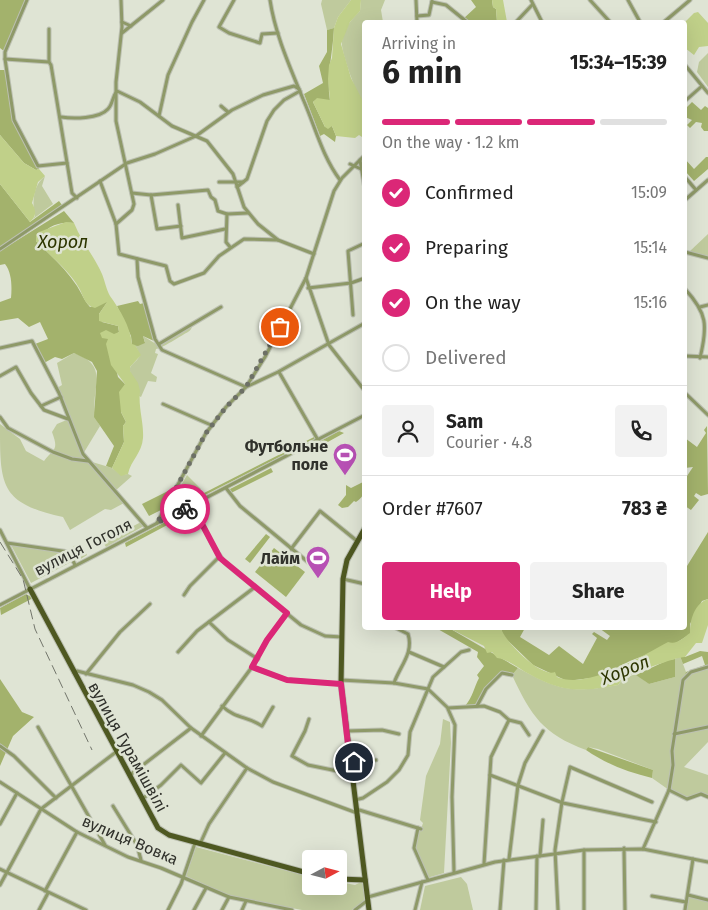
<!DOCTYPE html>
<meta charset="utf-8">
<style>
:root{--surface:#fff;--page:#f2f2f2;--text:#222;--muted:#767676;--line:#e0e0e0;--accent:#db2777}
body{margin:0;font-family:"Fira Sans",sans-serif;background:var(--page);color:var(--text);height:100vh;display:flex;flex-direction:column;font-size:19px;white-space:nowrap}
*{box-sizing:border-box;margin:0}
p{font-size:16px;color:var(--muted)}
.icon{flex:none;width:28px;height:28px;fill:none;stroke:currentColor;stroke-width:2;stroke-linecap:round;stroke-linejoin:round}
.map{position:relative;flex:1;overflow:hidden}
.panel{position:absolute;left:362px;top:20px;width:325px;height:610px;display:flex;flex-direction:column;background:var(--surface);border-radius:5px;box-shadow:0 5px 20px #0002}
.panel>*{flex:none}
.needle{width:32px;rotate:83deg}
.buttons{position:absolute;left:302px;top:850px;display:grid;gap:10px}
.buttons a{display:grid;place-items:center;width:45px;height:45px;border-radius:5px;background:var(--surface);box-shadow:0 5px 20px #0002;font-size:25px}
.pin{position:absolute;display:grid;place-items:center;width:42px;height:42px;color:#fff;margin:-21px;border:2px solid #fff;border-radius:50%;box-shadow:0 1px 5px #0007}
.courier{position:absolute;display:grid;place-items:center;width:50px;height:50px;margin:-25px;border:4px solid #db2777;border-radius:50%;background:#fff;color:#222;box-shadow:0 1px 6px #0007}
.summary em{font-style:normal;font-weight:700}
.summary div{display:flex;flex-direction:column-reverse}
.summary{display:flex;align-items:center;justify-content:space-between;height:85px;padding:0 20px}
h1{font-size:32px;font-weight:700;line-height:38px}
.bar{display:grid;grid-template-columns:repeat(4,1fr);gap:8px 5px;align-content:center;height:60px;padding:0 20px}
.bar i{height:6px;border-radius:4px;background:var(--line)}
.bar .current{background:var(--accent)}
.bar p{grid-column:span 4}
.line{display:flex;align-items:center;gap:12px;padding:0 20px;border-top:1px solid var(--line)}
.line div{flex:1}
.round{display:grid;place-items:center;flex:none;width:52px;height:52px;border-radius:5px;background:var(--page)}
ol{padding:0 20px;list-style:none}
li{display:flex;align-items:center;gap:15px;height:55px}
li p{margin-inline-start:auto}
li .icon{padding:5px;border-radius:50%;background:var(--accent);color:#fff;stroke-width:4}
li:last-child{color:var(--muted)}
li i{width:28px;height:28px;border:2px solid var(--line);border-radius:50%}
.button{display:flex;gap:10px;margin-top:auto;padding:10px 20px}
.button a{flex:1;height:58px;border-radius:5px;background:var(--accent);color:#fff;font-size:20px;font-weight:700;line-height:58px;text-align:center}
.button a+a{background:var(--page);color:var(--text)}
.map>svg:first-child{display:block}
</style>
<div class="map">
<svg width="708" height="910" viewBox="0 0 708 910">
<rect width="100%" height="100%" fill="#dfe4d4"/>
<!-- green -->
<g fill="#bfca9d">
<path d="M322 0H351L338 17 334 28 327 30 321 4Z"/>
<path d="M361 0H385L381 10 383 22H365L363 104C357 95 340 50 342 41 344 28 351 20 360 11Z"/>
<path d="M708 53V87L697 72 699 62Z"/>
<path d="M45 176 42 186 53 204 33 219 35 216C32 201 33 186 45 176Z"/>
<path d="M708 234V256L689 252Z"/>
<path d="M192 325C192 328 191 330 188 332 182 335 161 349 156 349L155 353 158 354 151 373 157 377 156 382 148 381 141 397 139 396C141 387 128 374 130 368 131 364 138 361 140 355L135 345 145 342 143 336 161 347 162 344Z"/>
<path d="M74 353C117 368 82 396 100 426L83 454 89 461 112 468 121 475 128 474 132 476 115 491 124 503 111 510 105 509 70 530 63 517C0 503 0 486 0 424L20 439 26 451 44 461C54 448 59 451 52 432L57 424 69 419 57 388 62 385 57 363Z"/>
<path d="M187 475 201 489 198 491 199 494 178 503 173 499Z"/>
<path d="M141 522 144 526 106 547 103 542Z"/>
<path d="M11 545 68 554 73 561 31 583Z"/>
<path d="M76 545 77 547 82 545 87 555 76 562 69 549Z"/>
<path d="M680 656 686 672 685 676 708 667V742L684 767 708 775V797L698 795 691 799 669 790 652 778 653 770 598 749 588 747 586 750C543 734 531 716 512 675L518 668C560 691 571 693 618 685L624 678 636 674 649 684 675 677V659Z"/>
<path d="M443 719 450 722 451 743 444 873 427 878 414 848 418 828 421 829 423 823 420 820 426 776 440 744Z"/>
<path d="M196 847 311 877V886H339V882L355 885 361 882 364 885 366 900 352 910H302L230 896 186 876Z"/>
<path d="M461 877 467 884 473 910H420L425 886Z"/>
<path d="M688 895 708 900V910H685Z"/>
</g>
<!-- forest -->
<g fill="#a3b26c">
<path d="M0 0H27L5 52 0 48Z"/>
<path d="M471 0H492L493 7 496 9 497 22H467L463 19 476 7Z"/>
<path d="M334 28C333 53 326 76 330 101L317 99 313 102 325 127 332 126 336 136 335 142 324 134 320 136 304 94 323 83 319 66 327 52V30Z"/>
<path d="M0 70H8L14 120 39 169 36 170 24 163 0 135Z"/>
<path d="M692 102 701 110 705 106 708 108V131H704L701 127 702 123 696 122 690 128 687 125 692 120 685 117V109Z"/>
<path d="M706 157H708V169L694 181 685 171V159L694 169Z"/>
<path d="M0 184 30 222 59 201 62 205 0 247Z"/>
<path d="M64 211 74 223C57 221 46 227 36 241 51 256 66 269 77 286 82 294 84 300 90 307L108 301 99 314 102 322 118 326 119 332 109 339 118 377 125 384 121 412 126 422 123 426 124 442 112 468 106 466 114 446 94 417 97 371 92 362 74 353 62 359 55 357 44 363 35 344 48 339 40 322 29 327 18 318 0 321V302L11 298C12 287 12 273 5 264L0 265V251Z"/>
<path d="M138 301 140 304 144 303 154 341 143 336 145 343 138 346 132 345 131 336 117 306Z"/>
<path d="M707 426 708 494 701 496 696 493 694 496 699 500 691 510 685 506V479L693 467 685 468V438L697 447 706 433 704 430Z"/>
<path d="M339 431 344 433 308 453 306 449Z"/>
<path d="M314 437 315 439 205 495 204 493Z"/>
<path d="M271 468 273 472 231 493 230 489Z"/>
<path d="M365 481C365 491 365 496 356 502L354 501 348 507 342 508 338 505 346 495V485L351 488Z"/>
<path d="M172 489 161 510 149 516 142 504Z"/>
<path d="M169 520 171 523 126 547 125 543Z"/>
<path d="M708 532V599L702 601 690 624V634L676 643 630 661 599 677 567 681 533 665 503 636 501 628H525L520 637 549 655 559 646 583 664 597 638 592 634 594 632 607 640 610 636 599 628H685V565L687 566Z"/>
<path d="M266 534 270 537 250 563 245 559Z"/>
<path d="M274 548 305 572 286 597 255 572Z"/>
<path d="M26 594 33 598 1 615 0 608Z"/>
<path d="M436 628H449L518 668 512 675 502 673 486 689 477 707 465 706C473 697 474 687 479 678L477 675 484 666 477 657 478 652Z"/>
<path d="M700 651 708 652V667L684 677 686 672 705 665 702 656 683 664 680 656 685 657Z"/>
<path d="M675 659V677L649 684 636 675 668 660Z"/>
<path d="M0 679 22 712 34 717 13 736 0 766Z"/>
<path d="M588 747 653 770 652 778C628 772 606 764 586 750Z"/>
</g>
<!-- water -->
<g fill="#c0d089">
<path d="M351 0H361L360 11 350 22 341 44 351 78 365 105V139L359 135 355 138 336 136 332 126 328 129 325 127 313 102 317 98 330 100 328 79 329 65 332 58 334 28 338 17Z"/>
<path d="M492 0H503L507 22H497L496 9 493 7Z"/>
<path d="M698 12 708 23V46L699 47 694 55 685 48V22L694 13Z"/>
<path d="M0 135 24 163 36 170 39 169 45 176 38 182 32 203C36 210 37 216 30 222L0 184Z"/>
<path d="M66 222 74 223C81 241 94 256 102 274 105 281 106 289 110 296 120 310 130 326 132 344L135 345 141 355 130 367V371L138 383 140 391C138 407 144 423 143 438 142 453 131 460 128 474L121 476 112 468 124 442 123 426 126 422 121 412 119 392 125 384 111 365 106 344 108 339 102 338 100 333 106 330 114 334 119 332 118 326 99 321V314L107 302 95 308C84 305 84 297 79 288 69 270 50 256 36 241V235L39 232Z"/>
<path d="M708 599V625L702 643H696L685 657C679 656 630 674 624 678 621 680 620 683 618 685 581 692 563 693 529 674 519 669 508 659 497 658L492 652 487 653 484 646 449 628H501C504 641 541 678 555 672L557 677C587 690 640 657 668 642 677 645 683 638 690 633 690 620 694 604 708 599Z"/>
</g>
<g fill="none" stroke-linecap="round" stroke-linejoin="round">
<defs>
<g id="minor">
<path d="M27 0 5 52V59L14 120 38 166 67 163"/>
<path d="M234 0 219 27 229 33 260 43 262 34 278 33"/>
<path d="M270 0C275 34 290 67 303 99 315 126 322 156 340 180"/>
<path d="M416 0 417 22"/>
<path d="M531 0 542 22"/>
<path d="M590 0 610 22"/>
<path d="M628 0 640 22"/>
<path d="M432 2 446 5 467 22"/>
<path d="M417 16 429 15 432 1"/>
<path d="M122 22 131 26"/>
<path d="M516 22 532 5"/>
<path d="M664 22 690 0"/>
<path d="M122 33 163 0"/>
<path d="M5 59 49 62 51 65 72 193 77 198"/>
<path d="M49 61V29"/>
<path d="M685 65 708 93"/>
<path d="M685 101 702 86"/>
<path d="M221 106 228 112"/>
<path d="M159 116 168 75 192 22 204 0"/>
<path d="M61 117C73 119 99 119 108 109 113 104 112 97 117 91L140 102 172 126 207 141 233 174 244 207 258 224 278 240 314 254"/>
<path d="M360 160 365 189"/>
<path d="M350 164 361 169"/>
<path d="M685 177 696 190"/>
<path d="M100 181 116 224 119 254 166 266 170 281 174 284 204 273 219 256 244 239 278 240"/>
<path d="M219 182H243"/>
<path d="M237 187 247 179 267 121 274 110 284 100 300 91"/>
<path d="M132 193 151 195 208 190 211 197 215 200 218 211 227 214 248 213"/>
<path d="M151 195 157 229 181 226"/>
<path d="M685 200 708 180"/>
<path d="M178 205 182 238 225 229"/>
<path d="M227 214 226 242 230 247"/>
<path d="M116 224 132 210 134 204 116 121V82L122 27 121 0"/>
<path d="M0 249 127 163 155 154 196 136 232 110 263 95 294 86 299 89"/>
<path d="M685 252 708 258"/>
<path d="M137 259 138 277 155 339 162 350 246 387 278 372 365 323"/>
<path d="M306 278 329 345 365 391"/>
<path d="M308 288 351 283 365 278"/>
<path d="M685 289C707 313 708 325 700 358"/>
<path d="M700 307 708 305"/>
<path d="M353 315 348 251 365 243"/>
<path d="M159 344 221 307"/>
<path d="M0 348 32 341 59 393 83 454 147 528"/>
<path d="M685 356 708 357"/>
<path d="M279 372 318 440"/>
<path d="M0 376 16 367 31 393 44 410 68 419"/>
<path d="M685 393 708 415"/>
<path d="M163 404 211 425"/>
<path d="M41 406 61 397"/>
<path d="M0 417 8 428 53 452 72 459 88 461"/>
<path d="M226 488 240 506 320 572"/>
<path d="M192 505 212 544 225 563 301 625 325 636 342 637"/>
<path d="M157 523 206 433 226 407 246 387 265 357 306 278 334 191 342 178 365 155"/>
<path d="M0 530 30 589"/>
<path d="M7 543 69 552 75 565"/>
<path d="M291 549 320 511 357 541"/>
<path d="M343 579 365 584"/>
<path d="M184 595 190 586 220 556"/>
<path d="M0 605 365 415"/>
<path d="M209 622 228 640 258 659"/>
<path d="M178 652 197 631 255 587"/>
<path d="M409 652 444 667"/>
<path d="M252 667 287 680 340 684"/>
<path d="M74 673 77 671 133 685 149 692 162 700 191 728 247 768 273 782 357 813"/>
<path d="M86 674 120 632 150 604"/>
<path d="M341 680 394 683 428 689 448 708 484 706 500 712 509 720 521 723 529 735"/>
<path d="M394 683C400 666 414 653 408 634L396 628"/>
<path d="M222 706C236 719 247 716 262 726L273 707"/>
<path d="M477 706 486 689 502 673 512 675"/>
<path d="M448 709 455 725 452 797 454 872"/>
<path d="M309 719 305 731 292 756 308 765 352 774"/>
<path d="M38 727 105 845"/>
<path d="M347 731 382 730 399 734"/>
<path d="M674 734 708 727"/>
<path d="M201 736 252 667 267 640 287 613"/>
<path d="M0 746 14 756 56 798"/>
<path d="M350 762 376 760"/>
<path d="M130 775 191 728"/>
<path d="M490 775 563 803 656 822"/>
<path d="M0 782 77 832 128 857 161 868 229 897 292 910"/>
<path d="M669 790 687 799 701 794 708 797"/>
<path d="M142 799 161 785 181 765 201 783 225 753"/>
<path d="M355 800 363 798 387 782 399 770 408 755 410 732 433 677 461 652 469 650"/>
<path d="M113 806 137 845 141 860"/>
<path d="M356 809 421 829"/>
<path d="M0 824 17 793"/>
<path d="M418 828 414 848 428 880"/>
<path d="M200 844 209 824 247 768"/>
<path d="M624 848 625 910"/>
<path d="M643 849 669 790 673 765 672 751 683 680 691 672 708 667"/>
<path d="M540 856 543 820"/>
<path d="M509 859 518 785 525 763 543 731"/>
<path d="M484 864 491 757 509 720"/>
<path d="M0 869 86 910"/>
<path d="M0 885 41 809 116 752"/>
<path d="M45 891 77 832"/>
<path d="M688 895 708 900"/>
<path d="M652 896 686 902"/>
<path d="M368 897 495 862 584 850 643 849 708 862"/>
<path d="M39 910 48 893"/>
<path d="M168 910 181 884 195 843"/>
<path d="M194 910 206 888"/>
<path d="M222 910 229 897"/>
<path d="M242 910 246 901"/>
<path d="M355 910 368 900"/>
<path d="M415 910 422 882"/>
<path d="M500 910 504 860"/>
<path d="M536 910 537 856"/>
<path d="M558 910 555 850 562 802 570 767 652 802"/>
<path d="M584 910V850"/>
<path d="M685 910 693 859"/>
</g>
<g id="major">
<path d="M365 528 347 560 343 579 341 684 369 910"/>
<path d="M30 589 158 828 169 835 311 874"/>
<path d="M339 879 365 880"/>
</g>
</defs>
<!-- minor casing -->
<use href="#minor" stroke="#bcc0b2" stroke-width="5"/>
<!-- major casing -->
<use href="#major" stroke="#bcc0b2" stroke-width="7"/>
<!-- minor -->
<use href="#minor" stroke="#8e9968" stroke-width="3"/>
<!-- major -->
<use href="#major" stroke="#4e5821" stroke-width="5"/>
<!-- rail -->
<path stroke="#72756b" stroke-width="1" stroke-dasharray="10 5" stroke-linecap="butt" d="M0 542 23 579 35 629 92 750"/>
</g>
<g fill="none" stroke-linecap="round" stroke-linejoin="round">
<!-- done -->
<path stroke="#6d7066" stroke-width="5" stroke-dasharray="0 9" d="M185 509 157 523 206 433 226 407 246 387 280 327"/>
<!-- route -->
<path stroke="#db2777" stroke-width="6" d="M185 509 192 505 220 558 287 613 267 640 252 667 287 680 341 684 350 762H354"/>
</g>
<!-- icons -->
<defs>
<symbol id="stadium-pin" viewBox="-11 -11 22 30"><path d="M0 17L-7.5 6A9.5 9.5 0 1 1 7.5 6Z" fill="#b750b4" stroke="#dfe4d4"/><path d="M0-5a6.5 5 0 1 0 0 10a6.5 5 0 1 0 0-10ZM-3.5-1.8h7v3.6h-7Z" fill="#fff"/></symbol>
</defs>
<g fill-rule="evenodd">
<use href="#stadium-pin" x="331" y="441" width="28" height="38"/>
<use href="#stadium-pin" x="304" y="544" width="28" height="38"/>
</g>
<g text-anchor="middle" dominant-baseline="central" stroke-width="5" stroke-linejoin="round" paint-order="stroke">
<!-- poi labels -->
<g font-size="16" font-weight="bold" fill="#30312b" stroke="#dfe4d4" text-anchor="end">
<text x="328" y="446">Футбольне<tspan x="328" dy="18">поле</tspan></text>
<text x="300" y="558">Лайм</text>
</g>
<!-- street labels -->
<g font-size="16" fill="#30312b" stroke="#dfe4d4">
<text transform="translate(83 547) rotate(-27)">вулиця Гоголя</text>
<text transform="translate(128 747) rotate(61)">вулиця Гурамішвілі</text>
<text transform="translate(130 840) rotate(23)">вулиця Вовка</text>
</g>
<!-- water labels -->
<g font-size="18" font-style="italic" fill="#2d3600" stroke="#dfe4d4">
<text x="63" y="242">Хорол</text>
<text transform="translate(625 670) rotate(-22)">Хорол</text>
</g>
</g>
</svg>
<div class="buttons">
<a><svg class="needle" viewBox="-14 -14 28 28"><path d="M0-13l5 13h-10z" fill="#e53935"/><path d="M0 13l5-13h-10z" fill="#767676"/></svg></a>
</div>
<div class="pin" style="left:280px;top:327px;background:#ea580c"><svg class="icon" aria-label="bag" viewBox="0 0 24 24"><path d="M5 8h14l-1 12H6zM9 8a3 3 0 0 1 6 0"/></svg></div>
<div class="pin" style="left:354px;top:762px;background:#1f2937"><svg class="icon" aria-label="home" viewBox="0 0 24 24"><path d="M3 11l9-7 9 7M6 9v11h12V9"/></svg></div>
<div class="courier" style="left:185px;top:509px"><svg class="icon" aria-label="bike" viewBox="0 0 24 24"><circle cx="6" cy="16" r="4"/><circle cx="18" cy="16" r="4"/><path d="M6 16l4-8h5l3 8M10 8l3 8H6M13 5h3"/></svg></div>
<section class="panel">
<div class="summary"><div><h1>6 min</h1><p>Arriving in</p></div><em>15:34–15:39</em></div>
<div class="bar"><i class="current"></i><i class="current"></i><i class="current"></i><i></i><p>On the way · 1.2 km</p></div>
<ol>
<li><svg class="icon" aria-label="check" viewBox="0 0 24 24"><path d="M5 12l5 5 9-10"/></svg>Confirmed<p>15:09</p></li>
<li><svg class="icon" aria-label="check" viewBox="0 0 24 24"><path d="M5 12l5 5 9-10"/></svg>Preparing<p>15:14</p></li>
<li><svg class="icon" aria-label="check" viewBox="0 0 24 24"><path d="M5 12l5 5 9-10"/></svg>On the way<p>15:16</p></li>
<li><i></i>Delivered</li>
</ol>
<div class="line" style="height:90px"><a class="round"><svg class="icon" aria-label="person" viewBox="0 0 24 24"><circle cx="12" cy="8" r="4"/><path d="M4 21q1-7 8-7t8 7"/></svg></a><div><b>Sam</b><p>Courier · 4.8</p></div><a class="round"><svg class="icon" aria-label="phone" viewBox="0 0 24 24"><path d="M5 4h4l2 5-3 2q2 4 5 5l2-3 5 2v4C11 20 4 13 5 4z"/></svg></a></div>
<div class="line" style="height:65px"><div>Order #7607</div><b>783 ₴</b></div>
<div class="button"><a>Help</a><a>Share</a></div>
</section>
</div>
